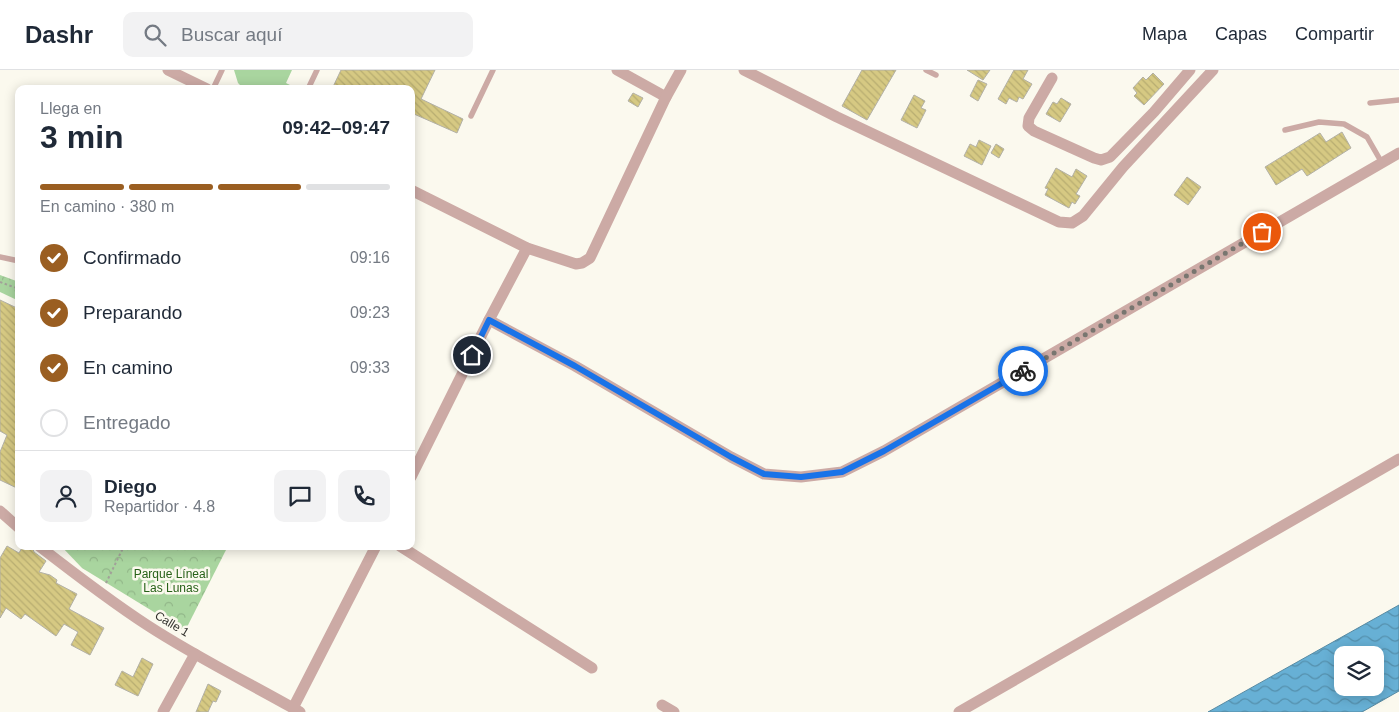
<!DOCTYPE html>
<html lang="es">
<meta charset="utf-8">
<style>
:root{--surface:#fff;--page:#f2f2f3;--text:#1f2937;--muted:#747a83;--line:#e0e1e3;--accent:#9a5e21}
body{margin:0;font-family:Helvetica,sans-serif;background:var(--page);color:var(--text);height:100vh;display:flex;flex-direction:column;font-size:19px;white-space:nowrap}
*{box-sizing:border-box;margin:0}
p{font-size:16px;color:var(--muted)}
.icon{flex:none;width:28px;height:28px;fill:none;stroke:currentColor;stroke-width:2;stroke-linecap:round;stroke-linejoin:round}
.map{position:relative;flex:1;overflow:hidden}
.details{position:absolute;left:15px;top:15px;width:400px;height:465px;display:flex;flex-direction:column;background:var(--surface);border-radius:10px;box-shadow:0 2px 12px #0003}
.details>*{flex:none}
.fabs{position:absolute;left:1334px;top:576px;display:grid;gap:10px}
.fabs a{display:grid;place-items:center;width:50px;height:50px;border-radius:10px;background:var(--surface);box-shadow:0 2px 12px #0003;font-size:25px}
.pin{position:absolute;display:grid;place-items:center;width:42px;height:42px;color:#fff;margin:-21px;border:2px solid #fff;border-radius:50%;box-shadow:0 1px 5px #0007}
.courier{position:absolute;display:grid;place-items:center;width:50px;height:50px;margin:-25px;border:4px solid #1a73e8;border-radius:50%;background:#fff;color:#222;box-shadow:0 1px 6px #0007}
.headline em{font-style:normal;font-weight:600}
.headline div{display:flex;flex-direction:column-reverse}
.headline{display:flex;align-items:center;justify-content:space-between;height:85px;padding:0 25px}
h1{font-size:32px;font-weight:600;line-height:38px}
.bar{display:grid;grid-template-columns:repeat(4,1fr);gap:8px 5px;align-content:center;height:60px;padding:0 25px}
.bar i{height:6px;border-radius:4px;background:var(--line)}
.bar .active{background:var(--accent)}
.bar p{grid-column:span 4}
.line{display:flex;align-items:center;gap:12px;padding:0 25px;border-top:1px solid var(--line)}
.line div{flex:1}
.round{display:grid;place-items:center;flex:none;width:52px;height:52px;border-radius:10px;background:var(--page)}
ol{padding:0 25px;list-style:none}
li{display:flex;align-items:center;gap:15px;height:55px}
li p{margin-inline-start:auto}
li .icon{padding:5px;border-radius:50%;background:var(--accent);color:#fff;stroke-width:4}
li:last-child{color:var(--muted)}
li i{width:28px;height:28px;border:2px solid var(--line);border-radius:50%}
header{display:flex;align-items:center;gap:30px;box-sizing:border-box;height:70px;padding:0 25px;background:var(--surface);border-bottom:1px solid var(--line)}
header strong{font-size:24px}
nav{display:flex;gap:28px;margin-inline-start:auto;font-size:18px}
.search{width:350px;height:45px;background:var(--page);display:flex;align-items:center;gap:12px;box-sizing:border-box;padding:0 18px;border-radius:10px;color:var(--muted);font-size:19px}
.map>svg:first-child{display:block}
</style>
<header>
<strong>Dashr</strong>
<div class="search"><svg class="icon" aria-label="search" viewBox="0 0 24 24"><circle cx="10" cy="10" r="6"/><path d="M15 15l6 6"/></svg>Buscar aquí</div>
<nav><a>Mapa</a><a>Capas</a><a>Compartir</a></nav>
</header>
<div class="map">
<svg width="1399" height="642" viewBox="0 0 1399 642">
<defs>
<pattern id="forest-crowns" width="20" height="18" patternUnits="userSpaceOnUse" patternTransform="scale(1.25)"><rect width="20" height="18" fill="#a9d59f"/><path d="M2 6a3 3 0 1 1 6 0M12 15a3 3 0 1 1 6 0" fill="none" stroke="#92b789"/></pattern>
<pattern id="water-waves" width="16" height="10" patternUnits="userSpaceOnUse" patternTransform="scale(1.25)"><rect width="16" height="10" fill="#67b0d5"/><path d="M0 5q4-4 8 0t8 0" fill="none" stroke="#5590ad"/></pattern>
<pattern id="building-back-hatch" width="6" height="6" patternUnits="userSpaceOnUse" patternTransform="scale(1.25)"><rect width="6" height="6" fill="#d6c983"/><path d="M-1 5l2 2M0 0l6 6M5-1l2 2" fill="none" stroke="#b8ad71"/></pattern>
</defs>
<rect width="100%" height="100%" fill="#fbf9ee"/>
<!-- grass -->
<path fill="#a9d59f" d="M234 0H292L286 13 296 18 244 19 238 13Z"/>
<!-- forest -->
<g fill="url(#forest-crowns)">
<path d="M0 205 19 212V231L0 222Z"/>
<path d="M61 476H228L185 561 82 498Z"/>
</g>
<!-- water -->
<path fill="url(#water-waves)" stroke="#578aa2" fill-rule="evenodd" d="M1399 535V621L1362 642H1208ZM1342 585H1375V618H1342Z"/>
<!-- building -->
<g fill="url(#building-back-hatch)" stroke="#b2b0a6">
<path d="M341 0H435L421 29 463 49 457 63 414 44 411 50V19H332Z"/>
<path d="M862 0H896L867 50 842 36Z"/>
<path d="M967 0H990L983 10Z"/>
<path d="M1014 0H1028L1023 9 1032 14 1023 29 1019 27 1017 32 1009 28 1006 34 998 29Z"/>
<path d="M1153 3 1164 14 1144 35 1134 26 1137 23 1133 18 1143 7 1146 10Z"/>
<path d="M978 10 987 14 978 31 970 26Z"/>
<path d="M633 23 643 28 638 37 628 31Z"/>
<path d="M914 25 925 31 921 38 926 40 917 58 901 50Z"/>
<path d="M1061 28 1071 34 1060 52 1046 44 1053 32 1057 34Z"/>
<path d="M1342 62 1351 78 1307 106 1302 99 1276 115 1265 97 1320 63 1326 72Z"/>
<path d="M979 70 991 76 982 95 964 86 970 74 976 77Z"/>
<path d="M996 74 1004 79 999 88 991 83Z"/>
<path d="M1056 98 1072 107 1076 99 1087 106 1076 124 1080 126 1075 134 1072 132 1069 138 1045 125 1048 119 1045 118Z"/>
<path d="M1187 107 1201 117 1188 135 1174 125Z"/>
<path d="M0 230 19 239V419L0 410V382L7 365 0 361Z"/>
<path d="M7 476 19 483 23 476H32L34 482 46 491 39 502 50 505 57 510 56 513 77 524 69 539 104 558 90 585 71 575 78 562 64 554 56 566 25 544 21 549 6 538 0 548V488Z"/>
<path d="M142 588 153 594 138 626 115 615 122 601 133 607Z"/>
<path d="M208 614 221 621 216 632 213 631 208 642H196Z"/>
</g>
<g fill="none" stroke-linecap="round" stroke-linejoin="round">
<!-- path -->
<g stroke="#a2a199" stroke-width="2" stroke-dasharray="2.5 2.5" stroke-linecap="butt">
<path d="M0 212 19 219"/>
<path d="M106 513 124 476"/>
</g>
<!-- lane -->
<g stroke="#ccaaa5" stroke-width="5.5">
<path d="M926 0 936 5"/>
<path d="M213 19 222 0"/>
<path d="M308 19 317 0"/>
<path d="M1370 33 1399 30"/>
<path d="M471 46 493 0"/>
<path d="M1285 60 1319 52 1344 54 1367 67 1382 93"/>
<path d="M0 187 19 191"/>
</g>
<!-- street -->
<g stroke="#ccaaa5" stroke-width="11">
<path d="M168 0 207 19"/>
<path d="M617 0 666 27"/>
<path d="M744 0 837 47 1059 152 1072 153 1083 146 1123 97 1213 0"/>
<path d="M1052 8 1029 48 1028 56 1034 61 1094 88 1101 90 1110 87 1154 42 1190 0"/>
<path d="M411 120 527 178 576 194 582 193 590 188 666 27 681 0"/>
<path d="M489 250 575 296 731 387 764 404 801 407 842 402 884 381 1399 83"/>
<path d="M411 407 489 250 527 178"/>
<path d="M0 441 19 458"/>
<path d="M39 476C75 504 110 531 147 555 196 587 249 613 300 642"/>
<path d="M400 476 592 598"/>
<path d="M662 635 674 642"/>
<path d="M293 638 376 476"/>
<path d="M163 642 195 584"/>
<path d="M959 642 1399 389"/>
</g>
</g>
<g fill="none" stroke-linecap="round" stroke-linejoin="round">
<!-- done -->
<path stroke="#787670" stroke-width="5" stroke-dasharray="0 9" d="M1023 301 1262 162"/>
<!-- route -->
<path stroke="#1a73e8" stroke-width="6" d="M472 285 489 250 575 296 731 387 764 404 801 407 842 402 884 381 1023 301"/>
</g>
<g text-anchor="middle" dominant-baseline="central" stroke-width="5" stroke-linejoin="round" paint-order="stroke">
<!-- park labels -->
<g font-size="12" fill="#276118" stroke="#fbf9ee">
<text x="171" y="504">Parque Líneal<tspan x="171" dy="14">Las Lunas</tspan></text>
</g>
<!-- street labels -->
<g font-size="12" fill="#31302c" stroke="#fbf9ee">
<text transform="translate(172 554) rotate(31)">Calle 1</text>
</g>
</g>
</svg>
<div class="fabs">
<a><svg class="icon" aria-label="layers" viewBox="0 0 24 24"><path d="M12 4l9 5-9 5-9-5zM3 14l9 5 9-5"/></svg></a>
</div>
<div class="pin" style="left:1262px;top:162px;background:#ea580c"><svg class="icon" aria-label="bag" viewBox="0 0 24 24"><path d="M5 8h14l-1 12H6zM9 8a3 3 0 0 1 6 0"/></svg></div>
<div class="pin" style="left:472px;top:285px;background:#1f2937"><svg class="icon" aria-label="home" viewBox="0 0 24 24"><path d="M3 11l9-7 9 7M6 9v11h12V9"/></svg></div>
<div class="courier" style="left:1023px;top:301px"><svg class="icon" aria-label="bike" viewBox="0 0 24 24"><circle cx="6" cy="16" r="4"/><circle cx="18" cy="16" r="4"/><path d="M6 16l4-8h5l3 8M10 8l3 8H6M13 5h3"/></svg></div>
<section class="details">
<div class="headline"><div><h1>3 min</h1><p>Llega en</p></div><em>09:42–09:47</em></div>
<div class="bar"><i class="active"></i><i class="active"></i><i class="active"></i><i></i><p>En camino · 380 m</p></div>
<ol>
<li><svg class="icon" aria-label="check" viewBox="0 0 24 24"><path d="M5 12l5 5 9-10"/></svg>Confirmado<p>09:16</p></li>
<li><svg class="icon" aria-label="check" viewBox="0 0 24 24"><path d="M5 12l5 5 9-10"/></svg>Preparando<p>09:23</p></li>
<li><svg class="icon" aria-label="check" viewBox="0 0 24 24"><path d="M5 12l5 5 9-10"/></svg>En camino<p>09:33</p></li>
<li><i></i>Entregado</li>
</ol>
<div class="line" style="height:90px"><a class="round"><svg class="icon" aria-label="person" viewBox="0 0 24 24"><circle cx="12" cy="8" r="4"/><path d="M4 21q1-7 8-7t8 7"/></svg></a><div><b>Diego</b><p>Repartidor · 4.8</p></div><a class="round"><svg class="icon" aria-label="chat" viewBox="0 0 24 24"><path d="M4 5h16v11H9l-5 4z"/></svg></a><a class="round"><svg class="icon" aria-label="phone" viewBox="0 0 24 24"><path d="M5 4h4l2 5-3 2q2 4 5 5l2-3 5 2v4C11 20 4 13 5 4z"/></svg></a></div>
</section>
</div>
